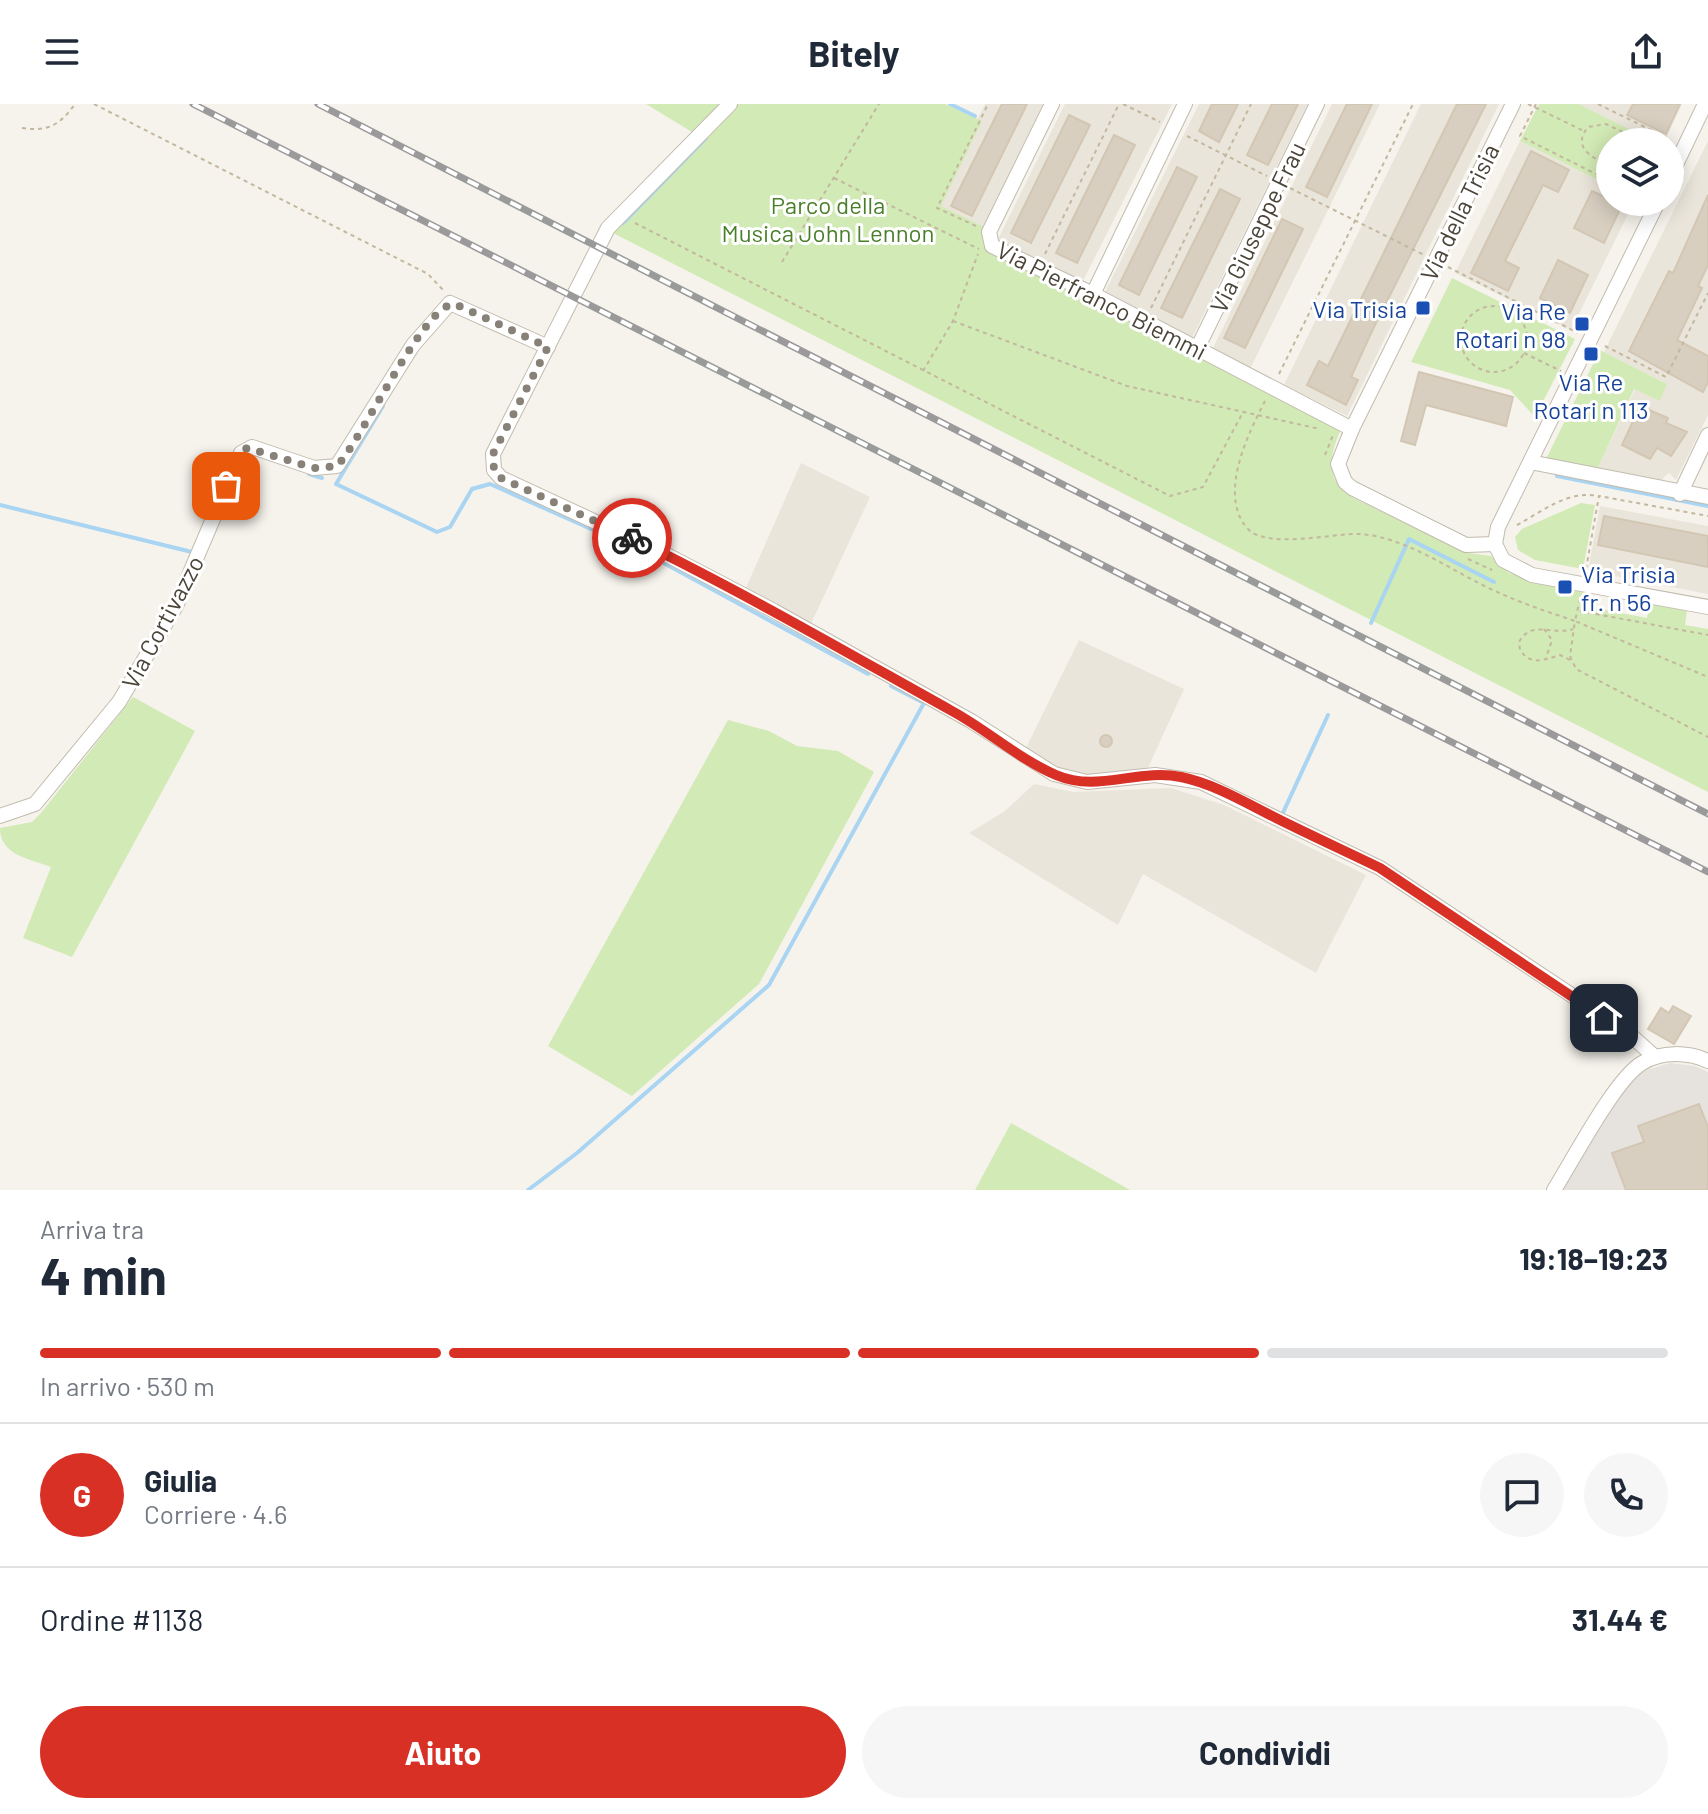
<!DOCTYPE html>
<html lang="it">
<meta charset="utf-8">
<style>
:root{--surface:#fff;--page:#f6f6f7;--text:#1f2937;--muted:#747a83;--line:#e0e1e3;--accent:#d93025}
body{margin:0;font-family:Barlow,sans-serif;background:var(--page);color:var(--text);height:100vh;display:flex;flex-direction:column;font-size:30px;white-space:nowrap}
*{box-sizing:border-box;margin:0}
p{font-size:26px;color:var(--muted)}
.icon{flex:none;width:44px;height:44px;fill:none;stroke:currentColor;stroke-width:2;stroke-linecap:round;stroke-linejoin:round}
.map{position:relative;height:1086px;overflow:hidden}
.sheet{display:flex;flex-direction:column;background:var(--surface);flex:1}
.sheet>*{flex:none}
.buttons{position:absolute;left:1596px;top:24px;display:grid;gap:16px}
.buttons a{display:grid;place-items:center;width:88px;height:88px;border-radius:50%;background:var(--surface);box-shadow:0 4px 20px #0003;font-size:40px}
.pin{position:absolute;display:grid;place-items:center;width:68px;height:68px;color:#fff;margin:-34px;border-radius:16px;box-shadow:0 4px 12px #0006}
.courier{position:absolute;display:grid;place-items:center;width:80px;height:80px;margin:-40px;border:6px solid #d93025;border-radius:50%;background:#fff;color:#222;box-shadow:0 2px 10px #0007}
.headline em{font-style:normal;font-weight:700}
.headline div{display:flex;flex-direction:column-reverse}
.headline{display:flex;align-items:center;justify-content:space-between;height:136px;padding:0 40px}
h1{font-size:52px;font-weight:700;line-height:60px}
.bar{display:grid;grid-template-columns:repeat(4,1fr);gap:12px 8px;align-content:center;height:96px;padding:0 40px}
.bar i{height:10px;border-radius:6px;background:var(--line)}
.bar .current{background:var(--accent)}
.bar p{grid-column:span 4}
.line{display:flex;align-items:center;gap:20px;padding:0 40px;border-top:2px solid var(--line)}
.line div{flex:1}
.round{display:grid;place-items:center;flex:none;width:84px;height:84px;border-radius:42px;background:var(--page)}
.button{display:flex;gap:16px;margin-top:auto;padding:16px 40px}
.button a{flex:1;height:92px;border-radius:48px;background:var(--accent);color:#fff;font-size:32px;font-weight:700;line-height:92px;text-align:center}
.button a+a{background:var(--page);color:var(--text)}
header{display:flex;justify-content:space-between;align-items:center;height:104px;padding:0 40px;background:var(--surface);font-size:36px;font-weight:700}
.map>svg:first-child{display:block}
</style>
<header><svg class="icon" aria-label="menu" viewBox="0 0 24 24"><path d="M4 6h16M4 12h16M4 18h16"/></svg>Bitely<svg class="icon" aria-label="share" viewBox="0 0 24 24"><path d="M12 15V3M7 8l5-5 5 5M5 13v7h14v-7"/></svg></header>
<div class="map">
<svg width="1708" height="1086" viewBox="0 0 1708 1086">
<rect width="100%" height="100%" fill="#f6f3ec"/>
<!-- residential -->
<g fill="#eae5da">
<path d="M985 0H1043L979 131 931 108Z"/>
<path d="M1065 0H1172L1081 181 996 139Z"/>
<path d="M1199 0H1308L1191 236 1103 192Z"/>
<path d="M1332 0H1380L1250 265 1212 246Z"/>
<path d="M1421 0H1499L1347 312 1284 281Z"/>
<path d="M1579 0H1682L1664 38H1655Z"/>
<path d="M1520 37 1610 82V98H1634L1571 226 1455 169Z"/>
<path d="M1708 37V311L1676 376 1669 369 1663 374 1664 382 1596 368 1635 285 1667 280 1604 248Z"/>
<path d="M801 359 870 393 810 522 745 486Z"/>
<path d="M1600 402 1708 422V490L1588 467Z"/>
<path d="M1079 536 1184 585 1147 666 1105 675 1067 671 1025 646Z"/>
<path d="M1034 680 1073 688 1171 684 1224 701 1366 771 1316 869 1143 770 1118 821 969 729 1005 707Z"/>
</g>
<!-- industrial -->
<path fill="#e6e2dd" d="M1670 959 1695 962 1708 968V1086H1561L1627 979 1643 967Z"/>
<!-- green -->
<g fill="#d2eab5">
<path d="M646 0H720L692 28Z"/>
<path d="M735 0H945L982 17 941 102 984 123V138L991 148 1341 325C1329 352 1324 377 1353 394L1469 449 1491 452 1509 469 1586 489 1584 502 1647 514 1650 500 1687 507 1685 521 1708 525V688L611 128Z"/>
<path d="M1539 0H1579L1655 38H1610V82L1520 37Z"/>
<path d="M1452 174 1575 235 1535 313 1510 286 1411 258Z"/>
<path d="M1600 246 1667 280 1660 297 1634 285 1596 368 1546 355Z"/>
<path d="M1581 399 1595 401 1583 465 1535 456 1518 446 1515 433 1522 425Z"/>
<path d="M133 593 195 627 72 853 23 834 51 763C31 755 0 752 0 724L32 718 41 709Z"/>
<path d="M728 616 769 627 797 642 838 647 874 668 759 880 632 992 548 942Z"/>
<path d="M1011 1019 1130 1086H975Z"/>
</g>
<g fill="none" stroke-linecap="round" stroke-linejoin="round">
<!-- stream -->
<g stroke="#a9d4f2" stroke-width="4">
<path d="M950 0 975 12"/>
<path d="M623 119 706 34"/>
<path d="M383 302 336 380 437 428 450 423 472 385 490 380 627 441"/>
<path d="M309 370 322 374"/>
<path d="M1557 372 1708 402"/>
<path d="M0 401 192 448"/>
<path d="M649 451 868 570"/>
<path d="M1371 519 1409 435 1494 478"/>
<path d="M891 582 924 599"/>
<path d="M1281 713 1328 611"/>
<path d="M528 1086 577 1049 769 881 924 599"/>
</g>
</g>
<!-- building -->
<g fill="#d8cfc1" stroke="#d3c7b4" stroke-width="2">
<path d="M1002 0H1027L972 112 951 102Z"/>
<path d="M1212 0H1238L1219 38 1199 27Z"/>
<path d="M1272 0H1298L1268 61 1247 51Z"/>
<path d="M1347 0H1372L1327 93 1306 83Z"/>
<path d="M1457 0H1486L1373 225 1351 273 1358 276 1346 301 1307 281 1319 257 1328 262Z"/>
<path d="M1633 0H1680L1666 30 1627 11Z"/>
<path d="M1069 11 1090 21 1031 139 1011 129Z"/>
<path d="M1114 31 1135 41 1077 159 1056 149Z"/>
<path d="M1531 47 1569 66 1558 88 1543 81 1505 157 1519 164 1508 187 1471 169Z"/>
<path d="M1177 63 1197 73 1139 191 1119 181Z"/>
<path d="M1220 85 1240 95 1182 214 1161 204Z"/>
<path d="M1592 87 1622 101 1604 139 1574 124Z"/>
<path d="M1708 91V161L1698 182 1702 184 1677 236 1708 252V278L1703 288 1629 247 1669 167 1673 169Z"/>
<path d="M1282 115 1303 125 1245 244 1224 234Z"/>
<path d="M1558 156 1588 171 1570 209 1540 194Z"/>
<path d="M1419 268 1513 293 1506 322 1426 301 1415 341 1401 337Z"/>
<path d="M1640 302 1668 314 1666 319 1687 328 1671 352 1657 344 1650 355 1622 341Z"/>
<path d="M1604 412 1708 432V463L1598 441Z"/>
<circle cx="1106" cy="637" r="6"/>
<path d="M1673 902 1691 912 1674 940 1648 925 1661 904 1669 909Z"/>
<path d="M1699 1000 1708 1023V1086H1626L1612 1049 1644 1038 1638 1022Z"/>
</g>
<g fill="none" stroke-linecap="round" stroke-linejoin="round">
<defs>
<g id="minor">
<path d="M730 0 608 124 493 350 494 366 501 374 667 451 774 507 971 617 1054 670 1087 678 1155 671 1201 678 1380 764 1627 928 1655 953"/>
<path d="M1052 0 989 128 992 142 1093 190 1352 325"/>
<path d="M1670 73 1705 0"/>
<path d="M1093 190 1185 0"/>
<path d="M1197 245 1317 0"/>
<path d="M1530 358 1708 393"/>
<path d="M1680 390 1708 331"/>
<path d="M1495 440 1466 441 1352 384 1345 378 1338 360 1352 325 1513 0"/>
<path d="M1495 440 1498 423 1658 98"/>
<path d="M1495 440 1503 456 1532 471 1708 503"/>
<path d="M0 712 35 700 119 598 176 502 241 349 252 343 314 364 337 362 413 241 450 199 548 243"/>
<path d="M1554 1086C1573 1056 1615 975 1642 959 1662 947 1688 948 1708 957"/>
</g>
</defs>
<!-- minor casing -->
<use href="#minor" stroke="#c2bbae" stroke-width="16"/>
<!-- path -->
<g stroke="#c4b79f" stroke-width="2" stroke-dasharray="4 4" stroke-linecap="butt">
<path d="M94 0 428 170 444 187"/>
<path d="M1123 0 1160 18"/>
<path d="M1528 0 1584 27"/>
<path d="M1536 0 1520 32 1610 77"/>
<path d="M1598 0 1667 34 1665 38"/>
<path d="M22 24C48 28 60 21 75 0"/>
<path d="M1187 32 1267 72"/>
<path d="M1610 62C1593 54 1571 44 1588 23L1606 20 1644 38"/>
<path d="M834 74 979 145"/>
<path d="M1290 84 1424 151"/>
<path d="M635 119 1170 392 1203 383 1242 310"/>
<path d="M976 122 937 104 988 0"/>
<path d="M1045 150 1119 0"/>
<path d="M782 158 879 0"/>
<path d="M1448 163 1578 229"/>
<circle cx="1494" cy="235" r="33"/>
<path d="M1151 204 1251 0"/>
<path d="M953 217 1127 282 1320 325"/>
<path d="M1605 242 1666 273 1708 189"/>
<path d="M1524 249 1561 267"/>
<path d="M923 267 953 217 978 150"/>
<path d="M1279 270 1413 0"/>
<path d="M1265 297C1248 330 1218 390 1247 424 1266 446 1332 429 1360 430 1407 433 1453 468 1495 487 1521 499 1548 508 1575 517L1570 552 1576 565 1708 633"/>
<path d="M1325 351 1333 331"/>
<path d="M1517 421C1543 407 1568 386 1598 392"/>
<path d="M1468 455 1492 466"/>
<path d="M1586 465 1599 392 1708 412"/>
<path d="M1580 495 1575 517 1708 573"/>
<path d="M1580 507 1708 531"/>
<path d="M1544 525 1552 536 1546 554"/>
<path d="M1570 556 1560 551C1544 556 1531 562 1520 546L1519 538C1532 515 1552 532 1573 525"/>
</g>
<!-- minor -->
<use href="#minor" stroke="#fff" stroke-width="14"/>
<defs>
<g id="rail">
<path d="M193 0 1708 768"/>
<path d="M318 0 1708 710"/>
</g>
</defs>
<!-- rail casing -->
<use href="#rail" stroke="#9a9a9a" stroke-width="7"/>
<!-- rail -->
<use href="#rail" stroke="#fff" stroke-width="4" stroke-dasharray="12" stroke-linecap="butt"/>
</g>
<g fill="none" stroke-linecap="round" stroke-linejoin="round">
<!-- done -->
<path stroke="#878178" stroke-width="8" stroke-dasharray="0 14.4" d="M226 382 241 349 247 344 314 364 337 362C362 336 425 198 455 200L548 243 493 350 494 366 501 374 632 434"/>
<!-- route -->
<path stroke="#d93025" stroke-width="10" d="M632 434C741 487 846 548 952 607 987 626 1019 655 1056 671 1098 689 1138 664 1181 673 1215 680 1246 699 1276 714 1310 731 1345 747 1380 764L1604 914"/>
</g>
<!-- markers -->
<g fill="#1a4fb4" stroke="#fff" stroke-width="3">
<rect x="1415" y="196" width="16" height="16" rx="4"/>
<rect x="1574" y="212" width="16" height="16" rx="4"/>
<rect x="1583" y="242" width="16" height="16" rx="4"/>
<rect x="1557" y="475" width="16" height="16" rx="4"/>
</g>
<g text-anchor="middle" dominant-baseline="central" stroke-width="6" stroke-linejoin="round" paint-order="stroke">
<!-- park labels -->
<g font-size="24" fill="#4a7f2a" stroke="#fff">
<text x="828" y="100">Parco della<tspan x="828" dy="28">Musica John Lennon</tspan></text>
</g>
<!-- street labels -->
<g font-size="24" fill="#4b4439" stroke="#fff">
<text transform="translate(1459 108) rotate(-64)">Via della Trisia</text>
<text transform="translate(1257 123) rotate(-64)">Via Giuseppe Frau</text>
<text transform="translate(1102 196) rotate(27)">Via Pierfranco Biemmi</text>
<text transform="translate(162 518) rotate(-62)">Via Cortivazzo</text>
</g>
<!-- transit labels -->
<g font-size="24" fill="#164399" stroke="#fff" text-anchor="end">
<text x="1407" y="204">Via Trisia</text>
<text x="1566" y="206">Via Re<tspan x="1566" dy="28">Rotari n 98</tspan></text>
<text x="1591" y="277" text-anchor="middle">Via Re<tspan x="1591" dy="28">Rotari n 113</tspan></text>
<text x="1581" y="469" text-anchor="start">Via Trisia<tspan x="1581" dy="28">fr. n 56</tspan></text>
</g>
</g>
</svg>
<div class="buttons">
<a><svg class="icon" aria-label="layers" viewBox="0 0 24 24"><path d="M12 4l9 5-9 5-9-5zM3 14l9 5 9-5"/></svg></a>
</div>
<div class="pin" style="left:226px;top:382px;background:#ea580c"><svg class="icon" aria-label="bag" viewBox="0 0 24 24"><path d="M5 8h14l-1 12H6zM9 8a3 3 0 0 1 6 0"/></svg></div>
<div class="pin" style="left:1604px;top:914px;background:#1f2937"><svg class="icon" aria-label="home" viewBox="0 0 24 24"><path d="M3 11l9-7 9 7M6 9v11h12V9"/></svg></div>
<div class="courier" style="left:632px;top:434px"><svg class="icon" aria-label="bike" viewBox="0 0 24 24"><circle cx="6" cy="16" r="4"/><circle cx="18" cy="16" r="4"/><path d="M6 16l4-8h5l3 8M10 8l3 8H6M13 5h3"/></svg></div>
</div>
<section class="sheet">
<div class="headline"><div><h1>4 min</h1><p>Arriva tra</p></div><em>19:18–19:23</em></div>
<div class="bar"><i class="current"></i><i class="current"></i><i class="current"></i><i></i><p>In arrivo · 530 m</p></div>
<div class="line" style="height:144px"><b class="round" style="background:var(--accent);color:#fff">G</b><div><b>Giulia</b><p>Corriere · 4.6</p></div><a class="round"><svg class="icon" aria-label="chat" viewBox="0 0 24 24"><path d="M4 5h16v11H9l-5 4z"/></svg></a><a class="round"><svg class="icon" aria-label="phone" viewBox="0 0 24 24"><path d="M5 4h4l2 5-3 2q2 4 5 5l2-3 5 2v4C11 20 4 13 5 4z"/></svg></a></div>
<div class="line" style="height:104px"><div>Ordine #1138</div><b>31.44 €</b></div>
<div class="button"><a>Aiuto</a><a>Condividi</a></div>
</section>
